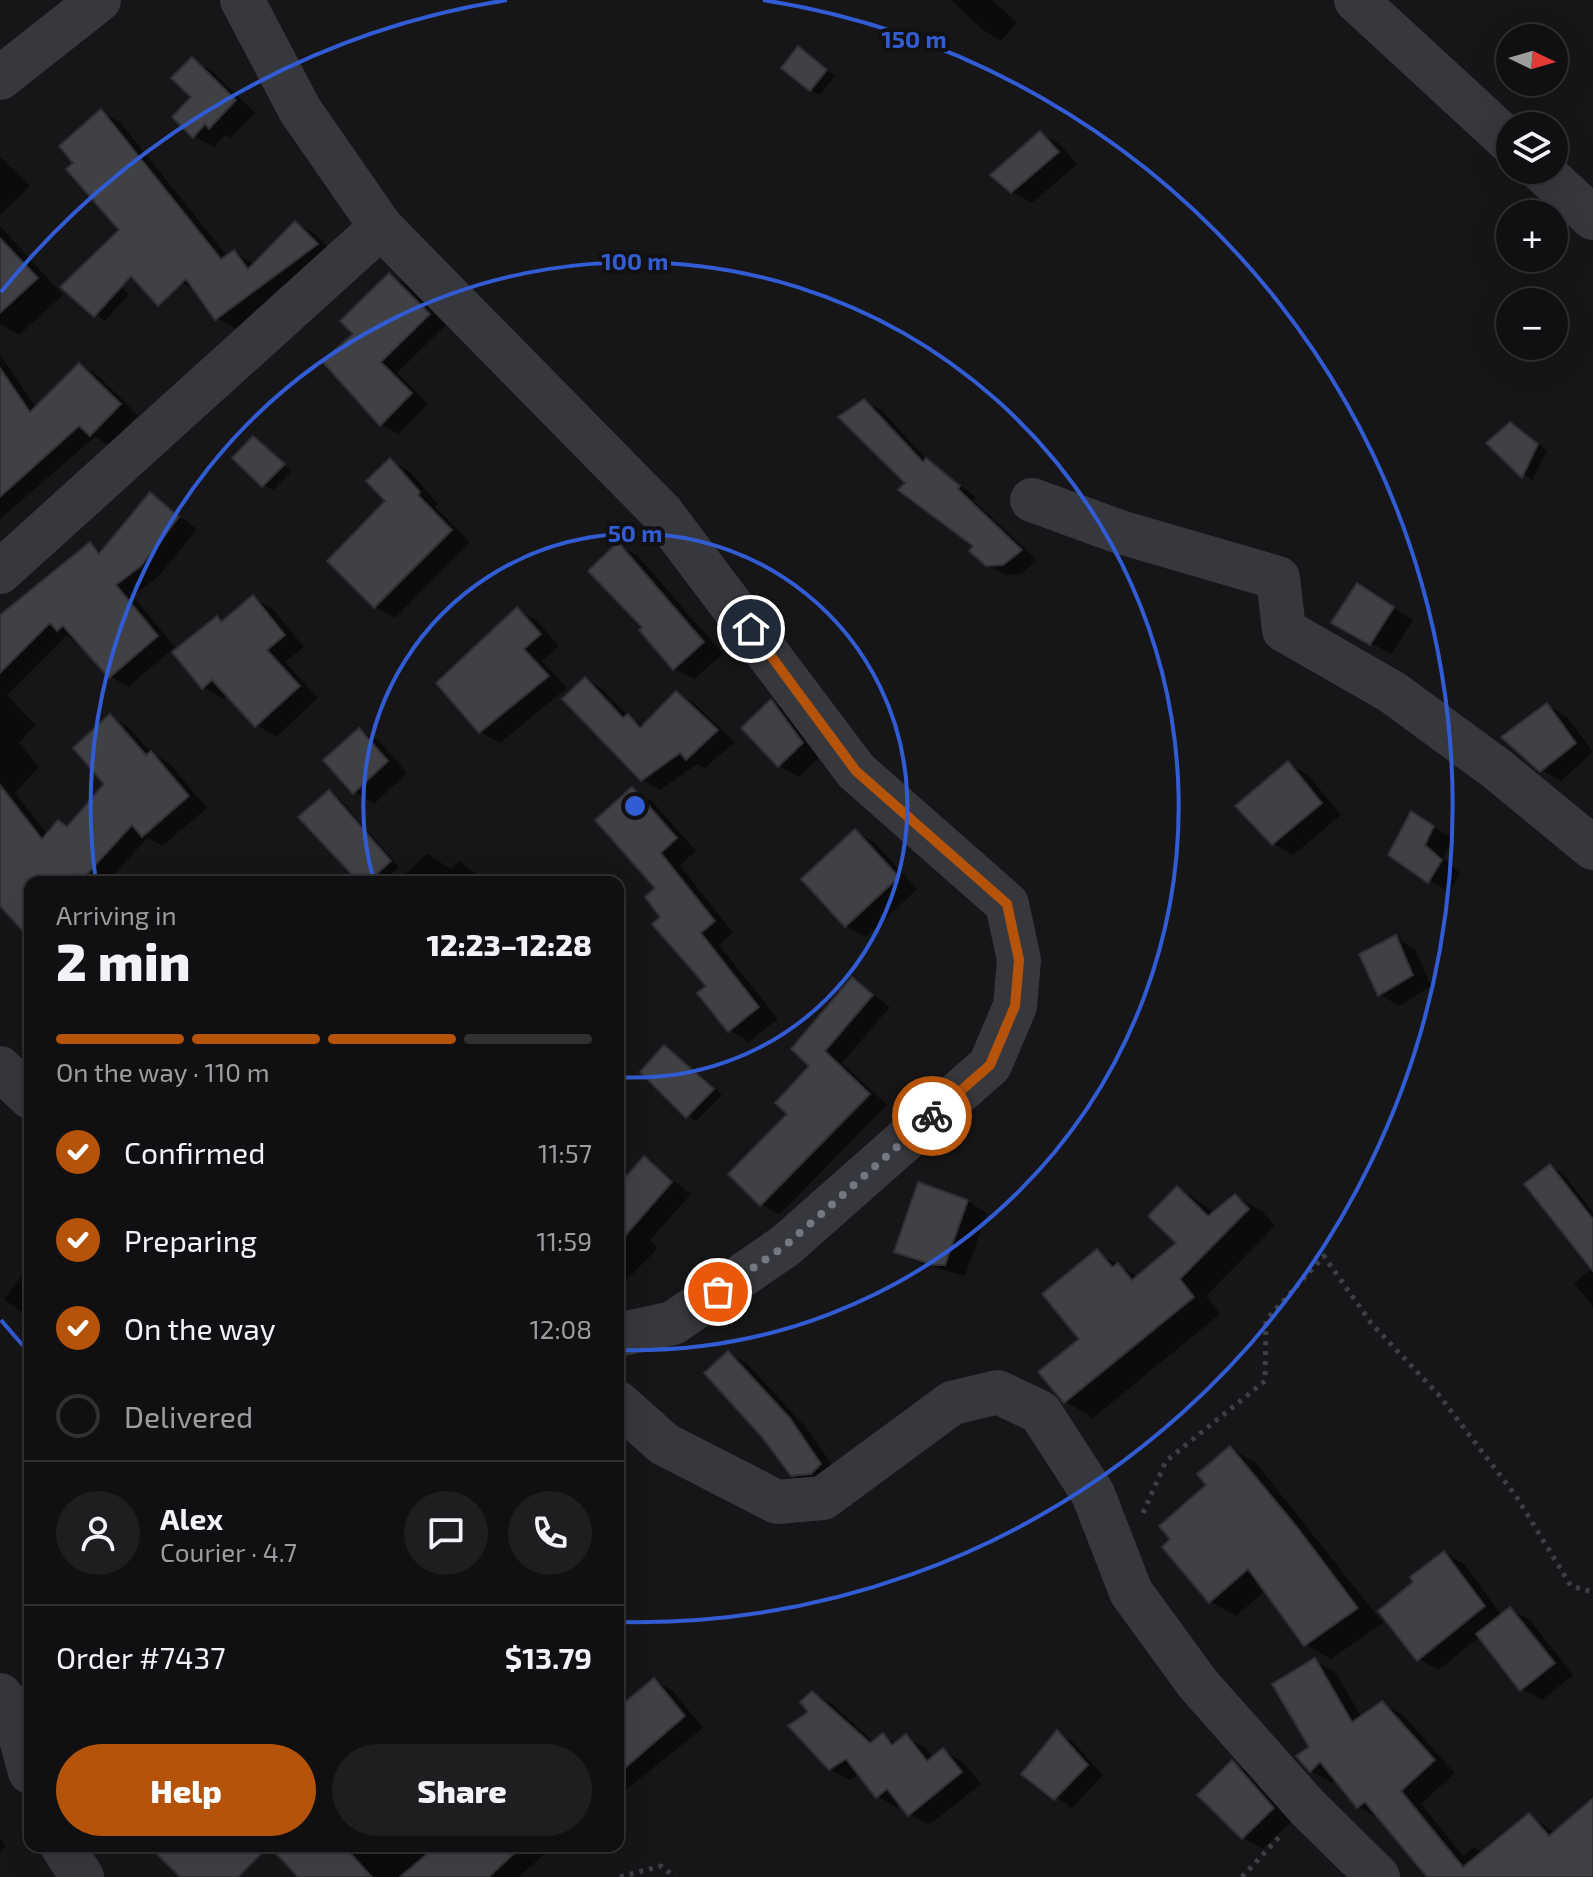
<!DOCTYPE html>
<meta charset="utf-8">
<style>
:root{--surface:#101012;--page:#1e1e20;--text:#f1f3f6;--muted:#9c9d9f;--line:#303032;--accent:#b45309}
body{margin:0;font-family:"Exo 2",sans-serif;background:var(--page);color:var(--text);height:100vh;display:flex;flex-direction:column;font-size:30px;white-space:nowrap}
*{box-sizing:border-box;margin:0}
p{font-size:26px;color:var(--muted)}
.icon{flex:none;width:44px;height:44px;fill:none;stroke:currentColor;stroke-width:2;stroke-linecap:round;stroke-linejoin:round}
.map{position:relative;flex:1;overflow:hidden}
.details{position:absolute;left:24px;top:876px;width:600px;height:976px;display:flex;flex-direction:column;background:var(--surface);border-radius:16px;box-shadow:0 8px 32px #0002,0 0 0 2px var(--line)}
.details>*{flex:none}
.needle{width:52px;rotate:95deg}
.buttons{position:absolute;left:1496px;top:24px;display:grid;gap:16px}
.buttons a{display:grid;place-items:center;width:72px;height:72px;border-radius:50%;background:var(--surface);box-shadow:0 8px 32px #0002,0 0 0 2px var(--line);font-size:40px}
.pin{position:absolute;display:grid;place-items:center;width:68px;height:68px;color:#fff;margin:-34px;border:4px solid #fff;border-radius:50%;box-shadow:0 2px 8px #0007}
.courier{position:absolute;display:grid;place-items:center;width:80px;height:80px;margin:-40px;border:6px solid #b45309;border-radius:50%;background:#fff;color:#222;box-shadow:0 2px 10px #0007}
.summary em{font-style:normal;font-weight:800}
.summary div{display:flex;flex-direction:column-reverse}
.summary{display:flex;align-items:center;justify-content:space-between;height:136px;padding:0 32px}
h1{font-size:52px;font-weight:800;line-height:60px}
.bar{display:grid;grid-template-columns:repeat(4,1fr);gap:12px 8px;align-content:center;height:96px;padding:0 32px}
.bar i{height:10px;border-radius:6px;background:var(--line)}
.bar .active{background:var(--accent)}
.bar p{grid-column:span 4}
.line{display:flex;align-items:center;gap:20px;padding:0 32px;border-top:2px solid var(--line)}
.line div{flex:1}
.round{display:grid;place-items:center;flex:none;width:84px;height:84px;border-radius:42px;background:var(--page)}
ol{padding:0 32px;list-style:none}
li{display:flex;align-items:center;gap:24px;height:88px}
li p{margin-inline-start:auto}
li .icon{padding:8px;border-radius:50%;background:var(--accent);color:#fff;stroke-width:4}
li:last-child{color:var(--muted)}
li i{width:44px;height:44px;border:4px solid var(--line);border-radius:50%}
.primary-button{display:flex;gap:16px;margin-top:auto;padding:16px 32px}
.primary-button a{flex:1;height:92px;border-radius:48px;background:var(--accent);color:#fff;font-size:32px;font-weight:800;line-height:92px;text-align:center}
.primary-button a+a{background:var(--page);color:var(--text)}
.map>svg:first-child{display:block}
</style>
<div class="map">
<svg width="1593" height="1877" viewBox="0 0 1593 1877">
<rect width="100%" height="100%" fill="#161618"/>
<!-- shadow -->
<g fill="#0007">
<path d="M951 0H992L1017 22 1001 41 982 29Z"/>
<path d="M799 49 835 76 820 95 811 90Z"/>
<path d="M192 60 212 71 255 113 230 138 225 135 214 147 194 136Z"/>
<path d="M101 112 120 122 228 257 234 252 255 265 296 223 315 234 335 255 236 329 217 318 198 292 182 283Z"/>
<path d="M1040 133 1060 144 1077 164 1032 203 1012 192Z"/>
<path d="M0 157 30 186 0 215Z"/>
<path d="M0 226 63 295 19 335 0 324Z"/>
<path d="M101 265 129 294 105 321 63 287Z"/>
<path d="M390 275 407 285 446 325 397 373 428 404 398 434 381 424 356 334Z"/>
<path d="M0 355 37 408 80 365 97 375 138 415 109 445 95 437 0 519Z"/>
<path d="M865 401 882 411 929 462 976 497 973 500 1037 560 1021 574 1005 575 987 565 976 546 908 483Z"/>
<path d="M1520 430 1547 450 1532 481 1489 443Z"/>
<path d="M253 438 292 471 273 490 263 485Z"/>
<path d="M390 460 409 471 438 504 435 507 470 542 395 618 376 607 330 561 388 501Z"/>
<path d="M150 495 197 529 159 576 133 596 175 647 128 687 110 676 67 635 7 695 35 725 19 743 39 767 15 793 48 835 59 822 69 828 107 784 110 716 128 727 152 753 170 764 207 808 162 846 148 838 106 882H30V935L0 903V618L90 545 103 552Z"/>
<path d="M618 545 638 556 723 654 694 679 674 668 645 628Z"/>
<path d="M1377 597 1413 620 1391 654 1333 622Z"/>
<path d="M253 598 273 609 304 647 285 662 318 698 276 737 257 725 228 694 223 699 203 687 217 618 224 622Z"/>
<path d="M517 609 537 621 559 646 542 661 567 688 500 743 480 732Z"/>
<path d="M586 679 603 690 628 716 644 726 677 693 695 704 735 742 705 768 697 764 660 790 642 780Z"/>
<path d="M771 702 791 713 822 755 799 777 779 766Z"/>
<path d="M1547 705 1567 717 1593 752 1561 781 1541 770Z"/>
<path d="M359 730 379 741 407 773 374 804 354 792Z"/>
<path d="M1288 764 1308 775 1341 815 1293 855 1273 843Z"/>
<path d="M633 790 652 801 696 851 680 865 733 933 719 945 778 1019 749 1042 730 1031 709 986 663 917Z"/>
<path d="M329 793 339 798 399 867 383 882H362Z"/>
<path d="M1431 825 1453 839 1443 858 1460 873 1449 892 1391 855Z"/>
<path d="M855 831 875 843 917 889 866 937 846 926Z"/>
<path d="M427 854 451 869 459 861 487 882H410L404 875Z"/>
<path d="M1396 938 1415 949 1431 986 1399 1006 1379 994Z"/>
<path d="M852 979 890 1007 842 1063 887 1105 779 1215 761 1204 812 1066Z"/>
<path d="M665 1047 722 1095 696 1121 687 1116Z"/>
<path d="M644 1159 691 1194 650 1240 658 1248 618 1289V1189Z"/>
<path d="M1550 1166 1563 1174 1593 1212V1307L1574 1283 1593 1268Z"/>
<path d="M919 1185 968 1201 987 1213 965 1276 916 1262 896 1251Z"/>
<path d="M1178 1188 1215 1213 1235 1196 1263 1212 1275 1226 1206 1296 1220 1314 1093 1418 1065 1401 1082 1339 1097 1252 1138 1277 1179 1243Z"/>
<path d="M23 1274 30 1278V1318L4 1299Z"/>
<path d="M728 1353 748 1364 807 1429 840 1476 812 1486 792 1474Z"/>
<path d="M1230 1448 1256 1463 1383 1623 1331 1659 1305 1644 1266 1590 1236 1616 1210 1601 1209 1485Z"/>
<path d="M1444 1553 1464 1564 1502 1616 1510 1609 1530 1620 1573 1675 1542 1700 1522 1689 1480 1637 1438 1670 1419 1659 1416 1582Z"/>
<path d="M1315 1661 1336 1673 1362 1718 1382 1703 1403 1715 1455 1773 1421 1804 1463 1856 1473 1847 1483 1853 1529 1815 1555 1833 1593 1800V1877H1434L1379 1819 1359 1807 1336 1779 1332 1783 1311 1771Z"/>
<path d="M30 1676V1690L24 1681Z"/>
<path d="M654 1680 673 1691 703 1728 618 1796V1711Z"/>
<path d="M812 1693 832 1704 874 1742 883 1735 897 1744 906 1737 926 1748 934 1758 944 1751 963 1762 981 1784 929 1825 909 1814 902 1804 897 1808 878 1796 860 1774 850 1780 830 1769 811 1712Z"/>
<path d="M1057 1733 1073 1742 1103 1775 1072 1808 1024 1774Z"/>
<path d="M1232 1763 1252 1774 1293 1820 1263 1849 1243 1838Z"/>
<path d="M0 1839 6 1846 0 1852Z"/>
<path d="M271 1846H553L519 1877H301Z"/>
</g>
<!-- building -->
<g fill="#404145" stroke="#303034" stroke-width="2">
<path d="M798 46 827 70 810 91 781 68Z"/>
<path d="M192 57 236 100 209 129 205 124 193 138 172 117 191 97 171 78Z"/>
<path d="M101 109 221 259 234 250 248 269 295 221 318 244 215 320 186 279 158 306 131 276 94 317 60 287 119 230 66 169 73 163 59 146Z"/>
<path d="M1040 131 1059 152 1011 193 990 175Z"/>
<path d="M0 238 38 278 0 313Z"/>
<path d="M389 273 430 314 381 362 412 393 380 426 322 361 353 334 340 321Z"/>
<path d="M79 363 121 404 90 436 79 426 0 497V368L30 412Z"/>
<path d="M864 399 923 462 926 458 960 486 958 489 1022 550 1003 565 986 566 969 551 973 546 898 490 905 483 838 417Z"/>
<path d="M1510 422 1538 444 1522 478 1486 443Z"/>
<path d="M253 436 285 464 262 487 232 458Z"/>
<path d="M390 458 420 492 418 495 452 530 374 608 327 561 385 501 366 481Z"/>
<path d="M150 492 179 517 141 566 116 585 158 636 109 678 63 626 57 631 50 623 0 673V615L90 542 99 554Z"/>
<path d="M618 542 704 642 673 670 639 630 642 627 588 571Z"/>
<path d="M1357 583 1394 607 1370 645 1331 623Z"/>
<path d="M253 595 285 635 267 650 300 686 255 727 212 680 202 689 172 652 217 616 221 622Z"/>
<path d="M517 607 541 634 524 649 549 676 479 733 436 683Z"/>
<path d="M585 677 623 718 628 714 640 728 676 691 718 730 686 760 680 753 641 781 562 699Z"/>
<path d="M771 699 803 743 778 767 741 728Z"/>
<path d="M1547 703 1576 743 1540 772 1501 737Z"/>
<path d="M110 714 146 755 151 751 189 796 142 837 132 825 80 882H30V939L0 906V785L42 839 58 820 67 827 104 784 73 748Z"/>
<path d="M359 728 388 761 353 794 323 760Z"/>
<path d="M1288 761 1322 803 1272 845 1235 806Z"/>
<path d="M632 787 677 838 661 853 715 921 701 933 759 1007 728 1032 697 993 706 986 652 924 660 917 645 897 655 888 595 820Z"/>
<path d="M329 790 391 861 368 882H359L298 817Z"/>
<path d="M1411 811 1434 826 1425 845 1442 860 1428 883 1388 855Z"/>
<path d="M855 829 899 877 845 927 801 879Z"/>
<path d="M1396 935 1413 975 1378 996 1359 954Z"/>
<path d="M852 977 873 995 825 1051 870 1094 760 1206 728 1174 787 1114 775 1103 809 1066 791 1049Z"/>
<path d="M664 1045 714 1089 686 1118 640 1072Z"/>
<path d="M644 1156 672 1182 618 1244V1186Z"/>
<path d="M1550 1164 1593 1219V1271L1524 1184Z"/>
<path d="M918 1182 968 1200 945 1265H933L894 1252Z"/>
<path d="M1177 1186 1208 1216 1235 1194 1249 1209 1180 1279 1194 1297 1064 1403 1038 1372 1079 1339 1042 1294 1097 1249 1112 1267 1118 1263 1132 1280 1176 1243 1148 1216Z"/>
<path d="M728 1351 790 1418 821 1464 811 1474 791 1476 762 1437 704 1373Z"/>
<path d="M1230 1446 1297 1527 1358 1608 1304 1646 1248 1569 1209 1603 1162 1547 1170 1539 1159 1526 1206 1485 1197 1474Z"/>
<path d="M1444 1551 1485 1606 1417 1661 1378 1611 1413 1582 1410 1577Z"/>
<path d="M1510 1607 1555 1663 1520 1691 1476 1634Z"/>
<path d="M1315 1658 1352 1722 1382 1701 1435 1760 1401 1791 1463 1867 1529 1813 1549 1836 1593 1798V1877H1427L1365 1802 1357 1808 1320 1762 1310 1772 1296 1756 1309 1747 1272 1684Z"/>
<path d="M654 1678 685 1716 618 1774V1708Z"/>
<path d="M812 1691 870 1743 883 1733 892 1745 906 1734 927 1761 943 1748 962 1772 908 1816 887 1789 876 1798 846 1759 829 1770 788 1726 808 1712 800 1702Z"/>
<path d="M1057 1730 1088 1765 1054 1800 1021 1774Z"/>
<path d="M1232 1760 1274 1808 1242 1839 1197 1795Z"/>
<path d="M149 1846H344L372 1877H298L269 1846 238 1877H180Z"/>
<path d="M436 1846H522L489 1877H400Z"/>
</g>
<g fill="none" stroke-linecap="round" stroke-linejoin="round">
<!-- path -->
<g stroke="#3d3f44" stroke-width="5" stroke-dasharray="4 6" stroke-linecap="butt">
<path d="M1143 1513 1166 1461 1265 1381 1266 1320 1324 1256 1371 1323 1438 1394 1516 1496 1571 1586 1593 1592"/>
<path d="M620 1877 661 1866 675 1877"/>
<path d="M1242 1877 1282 1834"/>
</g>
<!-- minor -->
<g stroke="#37383d" stroke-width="44">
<path d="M242 0 300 110 381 227 662 513 856 771 1007 904 1019 960 1015 1006 990 1065 785 1246 673 1323 618 1335"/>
<path d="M1356 0 1510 142"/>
<path d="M0 78 99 0"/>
<path d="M1541 170 1593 218"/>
<path d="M1032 500 1120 532 1278 578 1284 630 1392 692 1497 769 1593 848"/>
<path d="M0 572 381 227"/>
<path d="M0 1068 30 1097"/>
<path d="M618 1403 664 1444 777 1502 823 1498 952 1403 998 1392 1040 1412 1093 1494 1131 1592 1198 1684 1307 1807 1378 1877"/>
<path d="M0 1695 13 1710 30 1772"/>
<path d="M62 1846 82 1877"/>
</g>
</g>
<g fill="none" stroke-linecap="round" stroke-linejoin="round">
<!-- done -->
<path stroke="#757880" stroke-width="8" stroke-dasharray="0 14.4" d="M718 1292 785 1246 932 1116"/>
<!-- route -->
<path stroke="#b45309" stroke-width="10" d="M751 629 856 771 1007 904 1019 960 1015 1006 990 1065 932 1116"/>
</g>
<!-- distance rings -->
<g fill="none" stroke="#325cd3" stroke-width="4">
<path d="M374 881A272 272 0 1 1 618 1077"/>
<path d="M96 882A544 544 0 1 1 621 1350"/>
<path d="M29 1352A816 816 0 0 1 1 1320M1 292A816 816 0 0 1 507 0M763 0A816 816 0 0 1 621 1622"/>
</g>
<circle cx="635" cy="806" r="12" fill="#325cd3" stroke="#111113" stroke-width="4"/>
<g font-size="24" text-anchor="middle" font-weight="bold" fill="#325cd3" stroke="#111113" stroke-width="8" stroke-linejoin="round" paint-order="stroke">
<text x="914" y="48">150 m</text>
<text x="635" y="270">100 m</text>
<text x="635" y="542">50 m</text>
</g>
</svg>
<div class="buttons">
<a><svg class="needle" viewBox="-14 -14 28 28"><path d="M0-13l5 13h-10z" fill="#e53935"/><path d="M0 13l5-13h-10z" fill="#9c9d9f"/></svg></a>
<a><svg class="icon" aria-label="layers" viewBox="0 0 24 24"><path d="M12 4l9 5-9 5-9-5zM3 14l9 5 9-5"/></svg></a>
<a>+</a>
<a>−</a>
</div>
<div class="pin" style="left:718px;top:1292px;background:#ea580c"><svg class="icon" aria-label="bag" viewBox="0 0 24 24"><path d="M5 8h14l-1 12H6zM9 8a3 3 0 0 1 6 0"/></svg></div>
<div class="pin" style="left:751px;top:629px;background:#1f2937"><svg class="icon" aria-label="home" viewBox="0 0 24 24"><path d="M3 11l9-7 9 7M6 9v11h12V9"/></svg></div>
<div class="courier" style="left:932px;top:1116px"><svg class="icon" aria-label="bike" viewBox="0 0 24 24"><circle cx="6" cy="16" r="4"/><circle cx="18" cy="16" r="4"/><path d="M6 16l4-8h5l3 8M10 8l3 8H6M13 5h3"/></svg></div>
<section class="details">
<div class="summary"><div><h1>2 min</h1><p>Arriving in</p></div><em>12:23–12:28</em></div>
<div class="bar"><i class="active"></i><i class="active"></i><i class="active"></i><i></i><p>On the way · 110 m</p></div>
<ol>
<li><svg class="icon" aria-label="check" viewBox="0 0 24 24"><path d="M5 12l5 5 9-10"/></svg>Confirmed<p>11:57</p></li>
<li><svg class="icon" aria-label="check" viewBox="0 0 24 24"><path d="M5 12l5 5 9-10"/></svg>Preparing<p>11:59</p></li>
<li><svg class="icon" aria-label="check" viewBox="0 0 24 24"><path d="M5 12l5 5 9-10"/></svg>On the way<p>12:08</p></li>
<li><i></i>Delivered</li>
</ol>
<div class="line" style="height:144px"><a class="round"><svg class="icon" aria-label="person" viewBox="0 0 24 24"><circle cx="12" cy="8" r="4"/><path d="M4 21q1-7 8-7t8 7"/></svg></a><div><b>Alex</b><p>Courier · 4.7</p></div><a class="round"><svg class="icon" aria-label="chat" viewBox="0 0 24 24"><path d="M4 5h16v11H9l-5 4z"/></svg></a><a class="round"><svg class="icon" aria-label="phone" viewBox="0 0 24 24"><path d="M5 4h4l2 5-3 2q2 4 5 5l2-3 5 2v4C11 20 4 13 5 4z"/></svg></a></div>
<div class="line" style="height:104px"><div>Order #7437</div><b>$13.79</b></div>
<div class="primary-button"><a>Help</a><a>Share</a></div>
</section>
</div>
